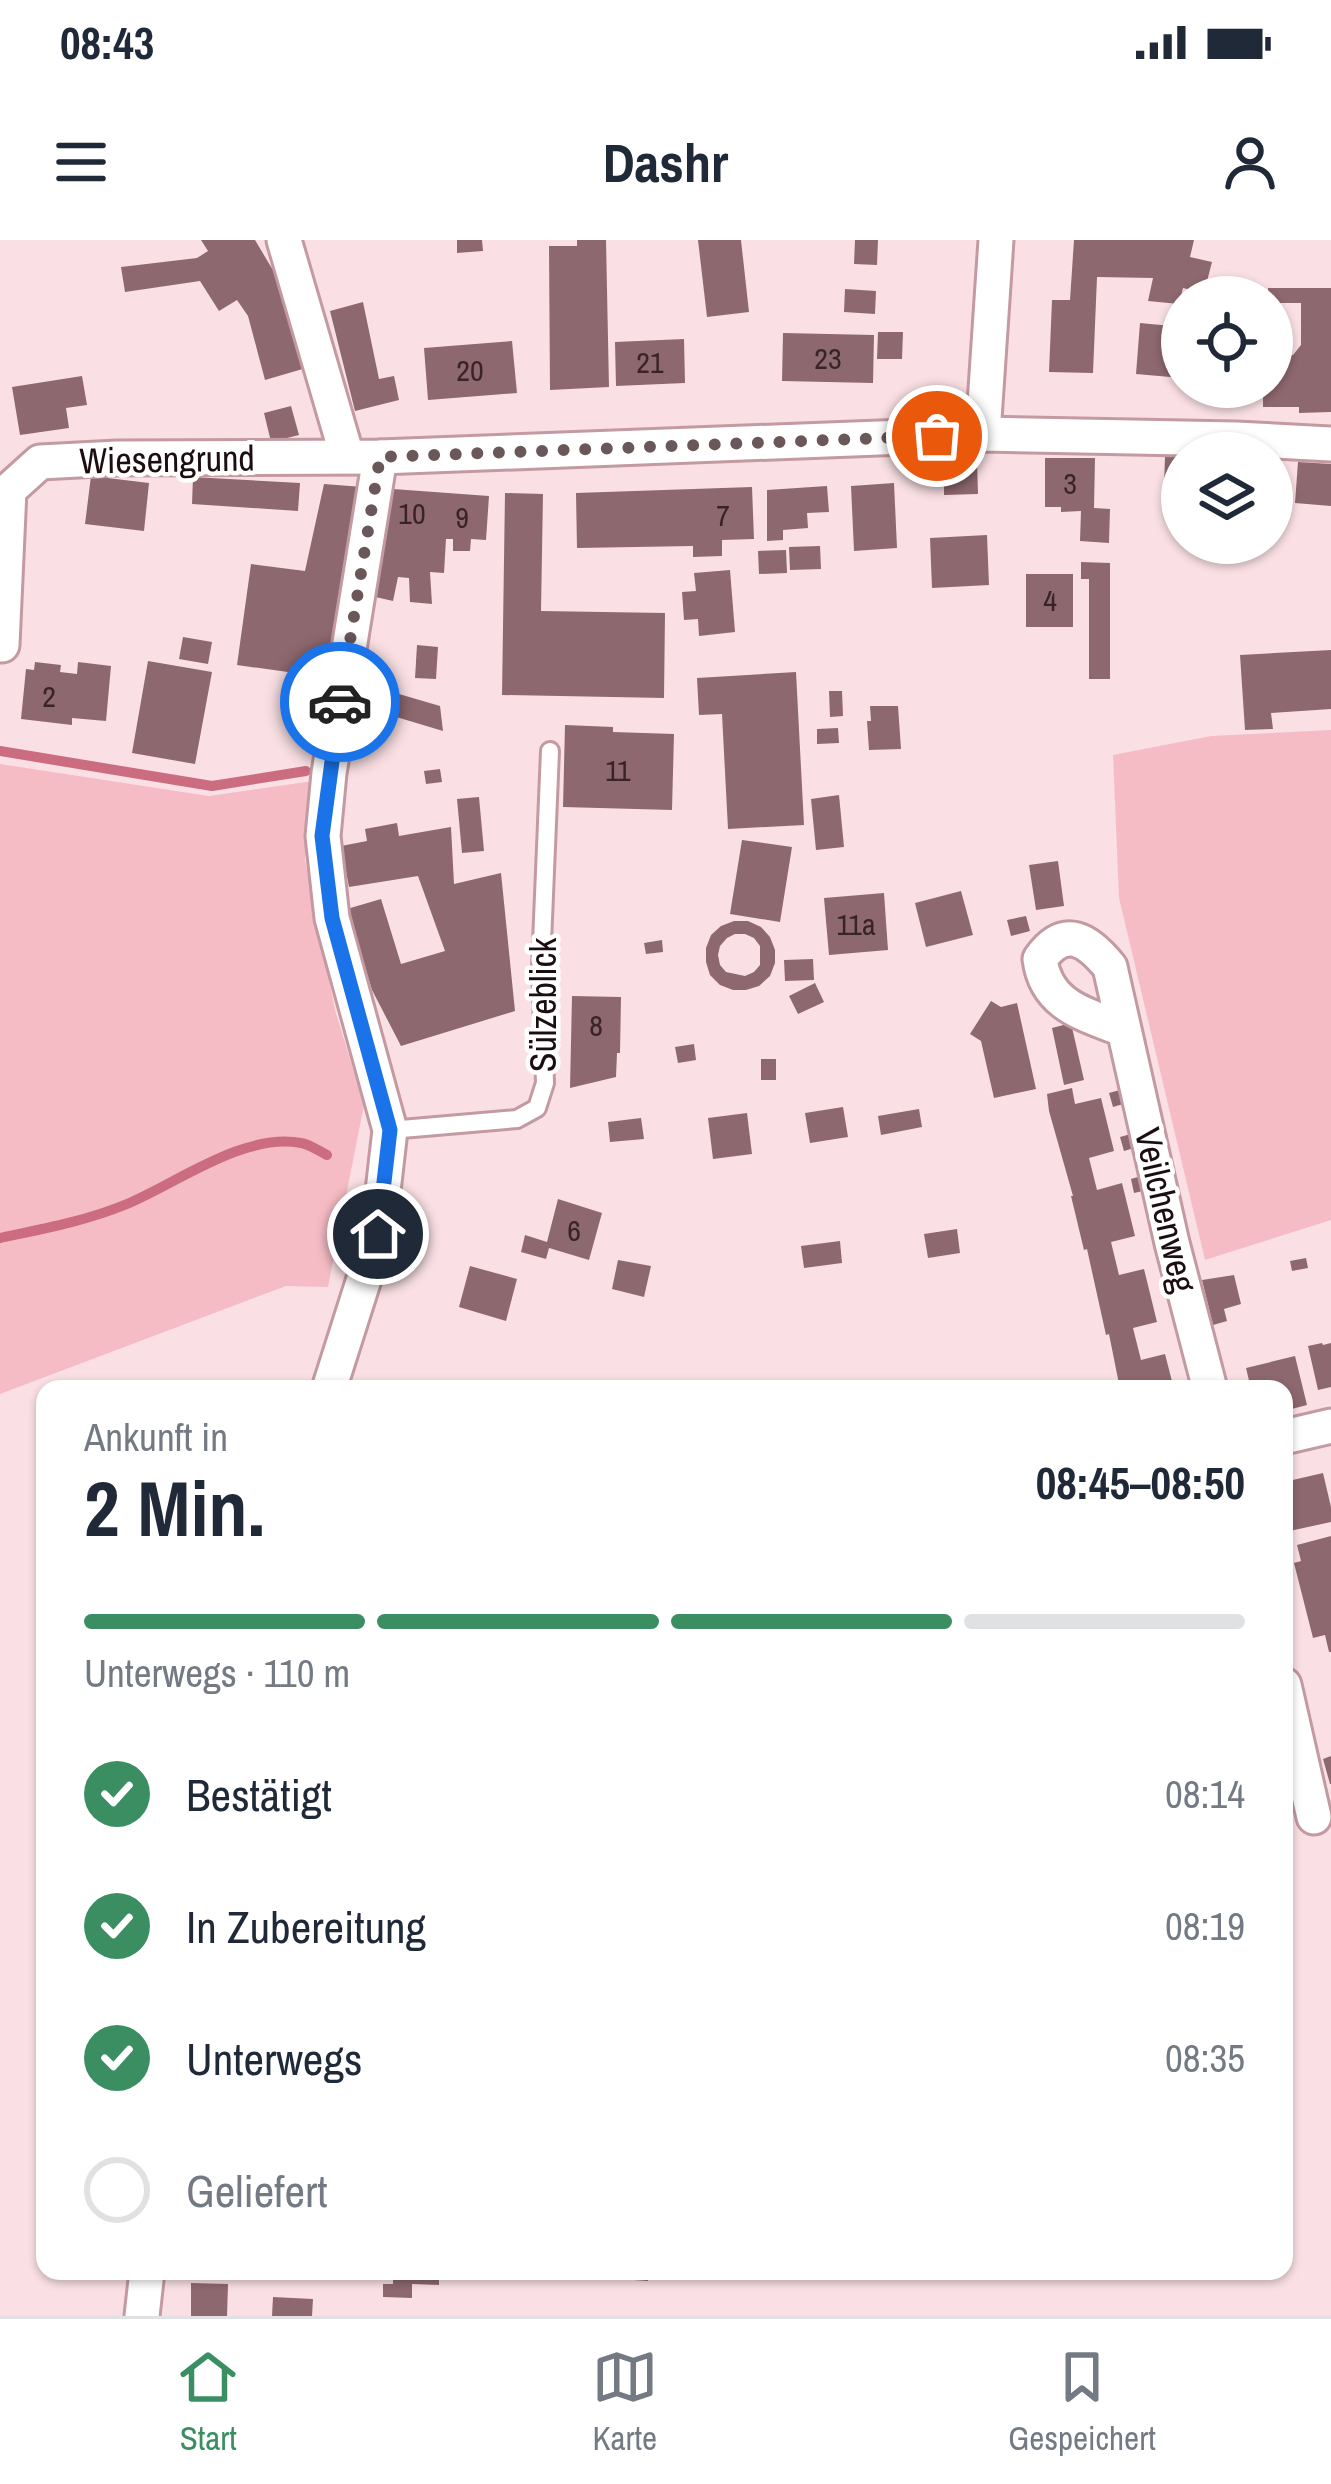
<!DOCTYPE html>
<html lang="de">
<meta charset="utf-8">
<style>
:root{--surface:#fff;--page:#f2f2f3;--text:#1f2937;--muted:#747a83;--line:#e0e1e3;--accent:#3a8e61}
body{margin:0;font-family:"Archivo Narrow",sans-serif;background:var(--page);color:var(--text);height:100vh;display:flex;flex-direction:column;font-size:45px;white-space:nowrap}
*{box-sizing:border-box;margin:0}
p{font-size:39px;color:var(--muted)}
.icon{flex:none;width:66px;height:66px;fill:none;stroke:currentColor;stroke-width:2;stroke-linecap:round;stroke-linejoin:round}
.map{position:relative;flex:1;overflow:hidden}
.sheet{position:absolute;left:36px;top:1140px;width:1257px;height:900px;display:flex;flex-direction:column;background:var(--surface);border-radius:24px;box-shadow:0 3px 9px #0004}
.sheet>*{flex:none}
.buttons{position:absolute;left:1161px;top:36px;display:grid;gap:24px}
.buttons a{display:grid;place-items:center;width:132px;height:132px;border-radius:50%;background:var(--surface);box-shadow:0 3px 9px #0004;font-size:60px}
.pin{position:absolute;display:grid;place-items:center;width:102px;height:102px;color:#fff;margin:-51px;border:6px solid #fff;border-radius:50%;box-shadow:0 3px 12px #0007}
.courier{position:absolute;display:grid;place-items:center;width:120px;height:120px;margin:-60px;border:9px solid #1a73e8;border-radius:50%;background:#fff;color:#222;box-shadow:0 3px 15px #0007}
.summary em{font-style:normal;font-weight:700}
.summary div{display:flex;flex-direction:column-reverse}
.summary{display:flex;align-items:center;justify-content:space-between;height:204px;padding:0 48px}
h1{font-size:78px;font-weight:700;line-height:90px}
.bar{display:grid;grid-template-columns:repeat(4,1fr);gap:18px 12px;align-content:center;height:144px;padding:0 48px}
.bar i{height:15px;border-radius:9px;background:var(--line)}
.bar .active{background:var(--accent)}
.bar p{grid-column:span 4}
ol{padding:0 48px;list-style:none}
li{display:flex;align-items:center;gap:36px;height:132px}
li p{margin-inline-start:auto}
li .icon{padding:12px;border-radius:50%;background:var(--accent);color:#fff;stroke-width:4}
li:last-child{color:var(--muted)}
li i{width:66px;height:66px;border:6px solid var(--line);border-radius:50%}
.status{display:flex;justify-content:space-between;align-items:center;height:84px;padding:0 60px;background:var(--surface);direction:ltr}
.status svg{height:33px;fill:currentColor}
header{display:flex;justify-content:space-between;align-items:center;height:156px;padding:0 48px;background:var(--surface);font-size:54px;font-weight:700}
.tab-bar{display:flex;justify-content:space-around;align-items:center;height:168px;border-top:3px solid var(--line);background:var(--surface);font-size:33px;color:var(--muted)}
.tab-bar a{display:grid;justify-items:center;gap:6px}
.tab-bar .active{color:var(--accent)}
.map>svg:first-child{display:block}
</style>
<div class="status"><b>08:43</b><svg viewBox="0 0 49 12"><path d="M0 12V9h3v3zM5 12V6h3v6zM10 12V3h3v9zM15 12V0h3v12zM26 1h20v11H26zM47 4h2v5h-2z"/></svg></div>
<header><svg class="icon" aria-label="menu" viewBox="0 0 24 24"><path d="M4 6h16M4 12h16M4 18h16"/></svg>Dashr<svg class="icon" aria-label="person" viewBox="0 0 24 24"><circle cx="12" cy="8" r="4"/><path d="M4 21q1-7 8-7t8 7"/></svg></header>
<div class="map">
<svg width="1331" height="2076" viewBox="0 0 1331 2076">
<rect width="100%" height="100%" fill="#fae0e4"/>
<!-- green -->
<g fill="#f6bcc5">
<path d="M1331 490V980L1205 1020 1119 658 1113 515 1211 496Z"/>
<path d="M0 524 209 556 313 541 305 619 335 770 364 865 328 1047 286 1046 0 1154Z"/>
</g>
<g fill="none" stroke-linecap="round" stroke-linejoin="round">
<!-- stream -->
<g stroke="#cb6c81" stroke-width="10">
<path d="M0 511 212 546 306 531"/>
<path d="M0 998C43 989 86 981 127 964 177 943 245 892 301 903 309 904 319 911 327 915"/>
</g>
</g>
<!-- building -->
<g fill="#8e686f" fill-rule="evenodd">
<path d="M201 0H255L292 62 306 128 265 140 248 76 237 60 219 71 200 41 125 52 121 27 197 18 208 11Z"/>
<path d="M457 0H482L483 11 457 13Z"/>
<path d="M577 0H606L609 147 550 150 549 6H577Z"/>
<path d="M698 0H741L749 72 707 77Z"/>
<path d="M855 0H878L877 25 854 24Z"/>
<path d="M1074 0H1194L1190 17 1212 22 1204 53 1183 48 1179 64 1148 61 1153 38 1097 37 1093 133 1049 132 1052 60H1070Z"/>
<path d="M1268 48H1331V172L1299 173V167H1263V147H1272V115H1293L1301 105V63H1272V57H1268Z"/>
<path d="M845 49 876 51 875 74 844 72Z"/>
<path d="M363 62 379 139 394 136 399 160 355 171 330 71Z"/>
<path d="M1140 83 1182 87V138L1136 134Z"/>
<path d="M878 92H903L902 119H877Z"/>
<path d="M783 93 874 95 873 143 782 141Z"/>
<path d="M684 99 685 143 616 146 615 102Z"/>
<path d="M512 101 517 153 428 160 424 108Z"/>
<path d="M82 136 87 165 66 168 69 188 20 195 12 147Z"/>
<path d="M291 166 299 195 271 202 264 173Z"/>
<path d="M1165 215H1182V250H1164Z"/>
<path d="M1045 218H1095L1094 268 1110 269 1109 303 1080 301 1081 271 1061 272V267H1045Z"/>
<path d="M977 220 978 254 944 255V221Z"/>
<path d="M1298 222 1331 224V266L1295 263Z"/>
<path d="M91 236 149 243 144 291 85 284Z"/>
<path d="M193 237 300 243 298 271 192 264Z"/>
<path d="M894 243 897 308 854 311 851 246Z"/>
<path d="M324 244 363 247 331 438 237 425 251 324 305 331Z"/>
<path d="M827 246 829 272 807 273 808 288 783 290V300L767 301V250Z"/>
<path d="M752 247 754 299 722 300V316L693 317V306L577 308 576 253Z"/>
<path d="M393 249 489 256 486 300 471 299 470 311H453V299H446L444 333 430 332 432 364 410 362 409 338 398 337 393 361 371 356Z"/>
<path d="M505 253 543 254 541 371 665 373 664 458 502 455Z"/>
<path d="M987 295 989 345 932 348 930 298Z"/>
<path d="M820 306 821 329 790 330 789 307Z"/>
<path d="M786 310 787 333 759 334 758 311Z"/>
<path d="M1081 322 1110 323V439H1089V339H1081Z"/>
<path d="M730 330 735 392 699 396 698 379 684 380 682 352 696 351 694 333Z"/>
<rect x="1026" y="334" width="47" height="53"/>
<path d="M183 397 212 402 208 424 179 419Z"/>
<path d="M417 405 438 407 436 439 415 438Z"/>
<path d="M1331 410V469L1271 473 1273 489 1245 490 1240 415Z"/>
<path d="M148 421 212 432 195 524 132 513Z"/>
<path d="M35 422 61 425 60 432 77 434 78 422 111 426 106 481 72 478V485L21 479 26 429 34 430Z"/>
<path d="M796 432 804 585 728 589 722 474 699 475 697 438Z"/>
<path d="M829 451H842L843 476 830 477Z"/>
<path d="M399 454 440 466 443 491 393 476Z"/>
<path d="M870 466H898L901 509 869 510 867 481H871Z"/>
<path d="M565 485 613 487V492L674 494 672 570 563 567Z"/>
<path d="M838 488 839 503 817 504V489Z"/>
<path d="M440 529 442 542 426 544 424 531Z"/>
<path d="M839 555 844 607 816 610 811 559Z"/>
<path d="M479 557 484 611 462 613 457 559Z"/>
<path d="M397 583 399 596 451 587 454 644 501 633 515 771 401 806 372 750 347 669 381 659 401 724 445 711 418 636 349 647 341 606 367 601 365 589Z"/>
<path d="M742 600 792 607 780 682 730 674Z"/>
<path d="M1058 621 1064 666 1036 670 1029 625Z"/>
<path d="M961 651 973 695 926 707 915 663Z"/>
<path d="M884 653 888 710 829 715 824 658Z"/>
<path d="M1026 676 1030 691 1011 696 1007 680Z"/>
<path d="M734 681H748L761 687 770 697 775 710V723L770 736 759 746 746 750H733L720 745 710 735 706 722V708L711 695 721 686ZM735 694H745L754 698 760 706V725L754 732 745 736 726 732 720 725 718 715 720 706 727 698Z"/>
<path d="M662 700 663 712 646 714 644 703Z"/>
<path d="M813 719 814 740 785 741 784 720Z"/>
<path d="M815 743 824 762 798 774 789 756Z"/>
<path d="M572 756 621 757 620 813H617L616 837 570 848Z"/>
<path d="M991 761 1001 767 1017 763 1036 849 994 858 981 801 970 794Z"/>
<path d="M1071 783 1084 840 1064 845 1052 788Z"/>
<path d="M694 804 696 820 678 823 675 807Z"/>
<rect x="761" y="819" width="15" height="21"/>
<path d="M1072 848 1075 864 1101 858 1114 911 1089 918 1097 950 1122 943 1135 996 1111 1002 1119 1035 1144 1029 1157 1082 1133 1088 1141 1120 1165 1114 1174 1149H1120L1109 1094 1106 1095 1087 1009 1084 1010 1071 956H1073L1049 871 1047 854Z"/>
<path d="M1127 848 1130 862 1113 867 1109 853Z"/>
<path d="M843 867 848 897 810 903 805 873Z"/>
<path d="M919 869 922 887 881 895 878 876Z"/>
<path d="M747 873 752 914 713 919 708 878Z"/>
<path d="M641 878 644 899 610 902 608 882Z"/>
<path d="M1138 892 1141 906 1124 911 1120 897Z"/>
<path d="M1148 934 1152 949 1134 953 1131 939Z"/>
<path d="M558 959 602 973 589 1020 549 1008 546 1019 521 1012 525 995 547 1002Z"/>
<path d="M957 989 960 1013 928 1018 924 994Z"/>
<path d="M840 1001 842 1023 804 1028 801 1006Z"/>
<path d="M1306 1018 1308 1028 1292 1031 1290 1021Z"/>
<path d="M618 1020 651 1026 644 1057 612 1049Z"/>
<path d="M470 1026 517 1039 506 1081 459 1067Z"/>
<path d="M1234 1035 1241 1064 1224 1069 1227 1081 1213 1085 1202 1040Z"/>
<path d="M1322 1103 1323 1105 1331 1103V1147L1318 1150 1308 1106Z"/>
<path d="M1295 1116 1307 1165 1284 1171V1149H1251L1246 1128Z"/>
<path d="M1006 1142 1007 1149H962V1146Z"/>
<path d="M1323 1233 1331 1267V1282L1285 1292 1284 1242Z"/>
<path d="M1331 1296V1412H1329L1325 1395 1313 1398 1294 1323 1301 1321 1297 1305Z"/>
<path d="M1331 1516V1544H1330L1323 1519Z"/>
<path d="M393 2031H439V2045L412 2044V2058L383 2057V2044H393Z"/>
<path d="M580 2031H648V2041L579 2036Z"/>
<path d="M191 2043 228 2044 227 2076H191Z"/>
<path d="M273 2057 313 2059 312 2076H272Z"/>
</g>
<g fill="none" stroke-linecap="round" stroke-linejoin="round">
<defs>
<path id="service" d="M390 890 517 879 537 868 545 843 541 727 550 511"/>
<g id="minor">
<path d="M284 0 347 216"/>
<path d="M983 194 996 0"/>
<path d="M2 405 9 250 40 222 117 218 380 217 983 194 1236 199 1331 204"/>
<path d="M1124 790C1085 774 1046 766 1040 719 1065 684 1088 700 1110 727L1172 1003 1210 1149"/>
<path d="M329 1149 378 995 390 890 332 678 323 596 329 533 380 217"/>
<path d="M1284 1197 1331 1186"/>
<path d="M1284 1445 1314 1577"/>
<path d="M142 2076 147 2031"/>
</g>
</defs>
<!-- service casing -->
<use href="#service" stroke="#c39aa1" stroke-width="22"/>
<!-- minor casing -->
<use href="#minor" stroke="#c39aa1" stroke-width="39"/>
<!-- service -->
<use href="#service" stroke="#fff" stroke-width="16"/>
<!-- minor -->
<use href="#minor" stroke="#fff" stroke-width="33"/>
</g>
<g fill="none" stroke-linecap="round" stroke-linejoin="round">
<!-- done -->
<path stroke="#69575a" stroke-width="12" stroke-dasharray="0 21.6" d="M340 462 380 217 937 196"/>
<!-- route -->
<path stroke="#1a73e8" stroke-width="15" d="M340 462 322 596 332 678 390 890 378 994"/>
</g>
<g text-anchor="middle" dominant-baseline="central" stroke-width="9" stroke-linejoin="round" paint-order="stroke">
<!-- number labels -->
<g font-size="30" fill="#382428">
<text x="828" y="118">23</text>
<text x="650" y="122">21</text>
<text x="470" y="130">20</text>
<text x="1070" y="243">3</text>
<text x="412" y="273">10</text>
<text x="723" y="275">7</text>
<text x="462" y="277">9</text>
<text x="1050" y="360">4</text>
<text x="49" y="456">2</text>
<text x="618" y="530">11</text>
<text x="856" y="684">11a</text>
<text x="596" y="785">8</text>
<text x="574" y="990">6</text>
</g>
<!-- street labels -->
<g font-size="36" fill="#1b0d10" stroke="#fff">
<text transform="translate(167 219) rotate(-1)">Wiesengrund</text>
<text transform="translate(543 765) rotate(-90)">Sülzeblick</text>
<text transform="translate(1166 970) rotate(77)">Veilchenweg</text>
</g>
</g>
</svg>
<div class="buttons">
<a><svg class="icon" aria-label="locate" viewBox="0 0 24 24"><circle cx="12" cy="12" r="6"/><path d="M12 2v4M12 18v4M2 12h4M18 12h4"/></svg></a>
<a><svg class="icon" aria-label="layers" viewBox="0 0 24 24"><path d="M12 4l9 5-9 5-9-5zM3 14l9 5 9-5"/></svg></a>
</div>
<div class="pin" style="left:937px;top:196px;background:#ea580c"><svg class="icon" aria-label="bag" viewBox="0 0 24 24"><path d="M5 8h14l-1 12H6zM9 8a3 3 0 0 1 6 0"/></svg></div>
<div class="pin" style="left:378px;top:994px;background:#1f2937"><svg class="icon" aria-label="home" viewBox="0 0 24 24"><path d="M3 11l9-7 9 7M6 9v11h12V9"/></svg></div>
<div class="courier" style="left:340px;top:462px"><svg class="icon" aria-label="car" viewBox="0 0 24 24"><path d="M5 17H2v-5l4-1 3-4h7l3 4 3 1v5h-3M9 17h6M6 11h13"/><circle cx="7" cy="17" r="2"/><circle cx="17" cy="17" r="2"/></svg></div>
<section class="sheet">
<div class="summary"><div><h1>2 Min.</h1><p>Ankunft in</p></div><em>08:45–08:50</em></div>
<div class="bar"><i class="active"></i><i class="active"></i><i class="active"></i><i></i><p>Unterwegs · 110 m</p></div>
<ol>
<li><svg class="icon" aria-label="check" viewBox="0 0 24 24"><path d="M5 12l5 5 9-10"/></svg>Bestätigt<p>08:14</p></li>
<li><svg class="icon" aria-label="check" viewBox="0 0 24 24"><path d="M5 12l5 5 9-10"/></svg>In Zubereitung<p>08:19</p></li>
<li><svg class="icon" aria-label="check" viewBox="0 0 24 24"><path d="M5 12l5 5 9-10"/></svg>Unterwegs<p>08:35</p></li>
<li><i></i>Geliefert</li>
</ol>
</section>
</div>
<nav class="tab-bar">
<a class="active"><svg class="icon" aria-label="home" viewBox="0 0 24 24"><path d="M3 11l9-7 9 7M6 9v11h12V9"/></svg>Start</a>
<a><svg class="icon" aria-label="map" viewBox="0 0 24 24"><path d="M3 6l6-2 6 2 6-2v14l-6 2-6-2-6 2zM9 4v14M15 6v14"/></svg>Karte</a>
<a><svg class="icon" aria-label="saved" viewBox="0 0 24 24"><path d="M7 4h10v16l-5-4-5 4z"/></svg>Gespeichert</a>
</nav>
